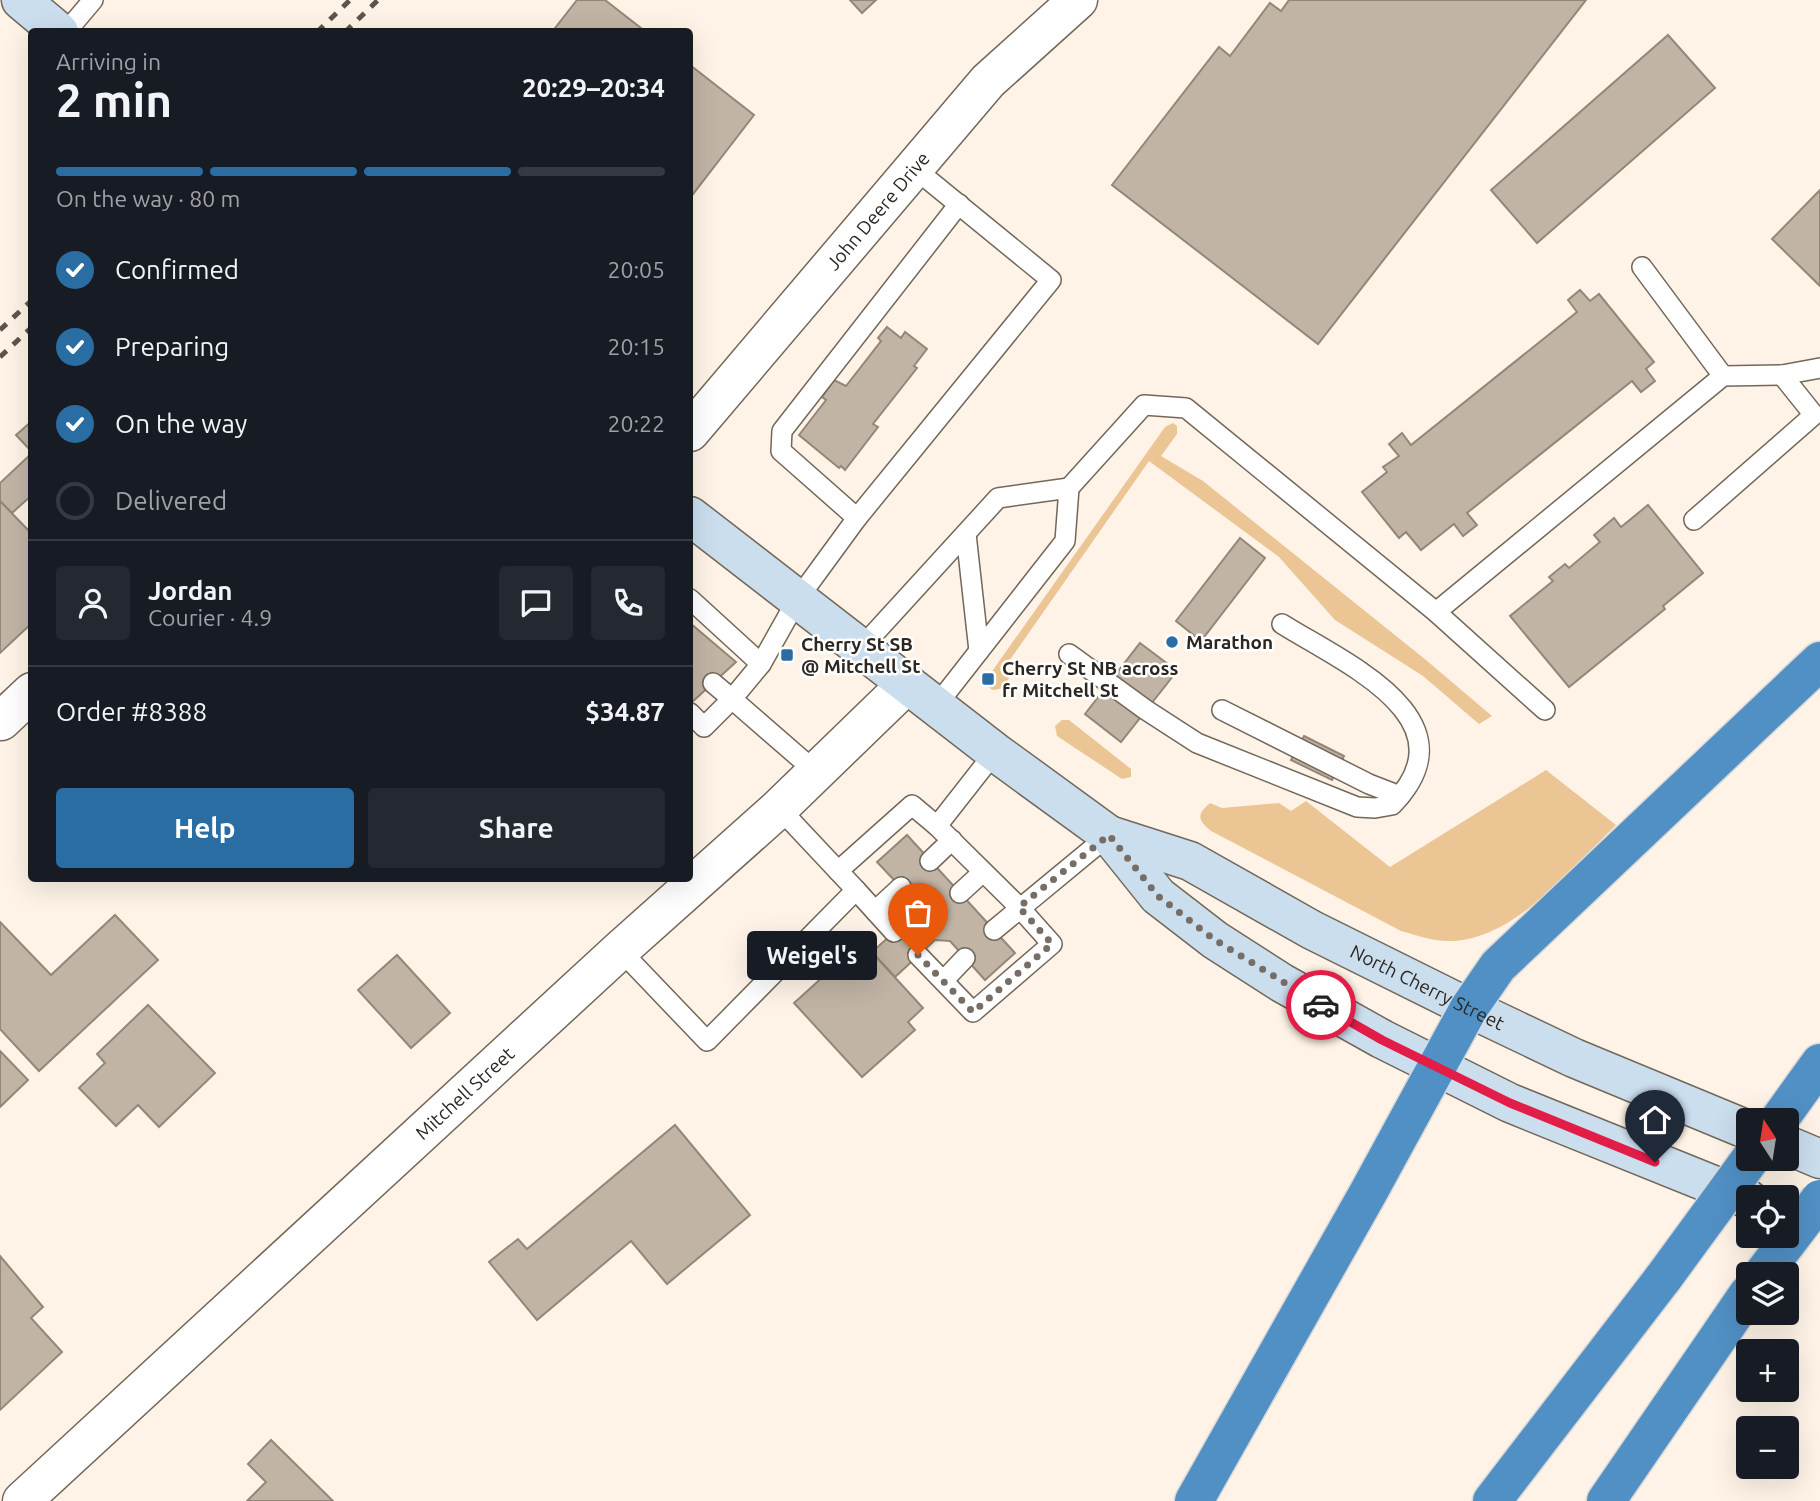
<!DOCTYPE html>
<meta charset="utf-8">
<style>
:root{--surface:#171b24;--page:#242831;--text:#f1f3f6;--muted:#9ea1a6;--line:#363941;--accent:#2a6da3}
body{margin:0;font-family:Ubuntu,sans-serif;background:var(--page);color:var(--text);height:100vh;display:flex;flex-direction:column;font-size:26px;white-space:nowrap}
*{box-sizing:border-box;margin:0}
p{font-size:23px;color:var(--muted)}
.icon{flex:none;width:38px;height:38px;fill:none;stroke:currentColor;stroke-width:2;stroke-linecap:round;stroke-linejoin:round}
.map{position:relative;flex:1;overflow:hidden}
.sheet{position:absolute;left:28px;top:28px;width:665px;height:854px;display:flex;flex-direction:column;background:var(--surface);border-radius:7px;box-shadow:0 7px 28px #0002}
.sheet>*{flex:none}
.needle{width:46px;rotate:348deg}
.fabs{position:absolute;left:1736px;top:1108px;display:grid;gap:14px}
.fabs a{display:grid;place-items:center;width:63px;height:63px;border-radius:7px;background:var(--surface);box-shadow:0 7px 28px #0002;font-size:35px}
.pin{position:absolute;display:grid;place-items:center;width:60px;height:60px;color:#fff;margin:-72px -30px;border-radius:50% 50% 50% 0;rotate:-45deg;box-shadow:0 0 7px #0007}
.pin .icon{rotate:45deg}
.courier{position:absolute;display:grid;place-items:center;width:70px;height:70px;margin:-35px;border:5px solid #e11d48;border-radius:50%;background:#fff;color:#222;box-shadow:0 2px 9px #0007}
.bubble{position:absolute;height:49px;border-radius:7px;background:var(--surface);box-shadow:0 7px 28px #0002;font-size:23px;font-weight:700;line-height:49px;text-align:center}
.headline em{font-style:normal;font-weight:700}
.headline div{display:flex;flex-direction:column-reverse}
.headline{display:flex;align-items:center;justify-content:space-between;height:119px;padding:0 28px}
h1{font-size:46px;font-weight:700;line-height:52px}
.bar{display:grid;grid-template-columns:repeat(4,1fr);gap:10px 7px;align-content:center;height:84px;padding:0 28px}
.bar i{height:9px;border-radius:5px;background:var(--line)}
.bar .selected{background:var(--accent)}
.bar p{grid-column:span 4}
.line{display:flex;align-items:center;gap:18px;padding:0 28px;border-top:2px solid var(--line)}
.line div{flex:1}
.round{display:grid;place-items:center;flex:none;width:74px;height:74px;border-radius:7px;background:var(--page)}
ol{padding:0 28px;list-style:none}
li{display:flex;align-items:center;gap:21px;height:77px}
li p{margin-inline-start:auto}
li .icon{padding:7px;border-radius:50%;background:var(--accent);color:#fff;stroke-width:4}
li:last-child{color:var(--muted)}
li i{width:38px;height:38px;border:4px solid var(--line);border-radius:50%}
.cta{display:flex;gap:14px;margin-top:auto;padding:14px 28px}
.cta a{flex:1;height:80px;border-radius:7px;background:var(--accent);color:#fff;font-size:28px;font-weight:700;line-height:80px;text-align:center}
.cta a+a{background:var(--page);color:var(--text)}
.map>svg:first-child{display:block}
</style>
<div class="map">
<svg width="1820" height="1501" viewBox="0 0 1820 1501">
<rect width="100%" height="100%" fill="#fef3e6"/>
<!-- green -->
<g fill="#ecc595">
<path d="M1173 423 1177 426V434L1161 456 1203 481 1426 660 1492 716 1479 724 1423 676 1335 620 1279 557 1149 461 1007 664C1011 677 1010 689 993 690L983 684 1165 427Z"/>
<path d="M1062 720H1069L1131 769V777L1122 779 1057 736 1055 726Z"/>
<path d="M1546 770 1616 825C1572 867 1513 942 1448 941 1432 941 1416 935 1401 931L1211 831C1198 820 1196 815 1210 803L1222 808 1279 803 1291 811 1306 801 1390 867Z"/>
</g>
<!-- building -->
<g fill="#c1b4a5" stroke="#938779" stroke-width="2">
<path d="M577 0H605L646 32H552Z"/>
<path d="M850 0H876L862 13Z"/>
<path d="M1289 0H1586L1318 344 1112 185 1219 47 1230 56 1270 3 1281 11Z"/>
<path d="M1668 35 1715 88 1537 243 1491 190Z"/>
<path d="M690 65 754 115 690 198Z"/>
<path d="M1820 190V286L1772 239Z"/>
<path d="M1580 290 1590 301 1599 294 1654 362 1646 369 1655 381 1641 392 1632 381 1467 513 1477 525 1463 536 1454 524 1421 550 1406 532 1399 538 1362 492 1387 472 1383 467 1399 456 1389 444 1402 433 1411 445 1577 312 1568 300Z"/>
<path d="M887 327 901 338 905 332 927 349 914 366 917 368 873 424 878 427 845 470 841 466 839 468 799 435 826 400 822 397 834 380 846 386 881 341 878 338Z"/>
<path d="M32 421V452L16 435Z"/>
<path d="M32 453V495L12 513 0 501V483Z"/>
<path d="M0 501 32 534V623L0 653Z"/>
<path d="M1648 505 1703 573 1663 606 1665 609 1569 687 1510 616 1553 581 1549 577 1565 564 1569 568 1600 542 1594 535 1614 518 1621 527Z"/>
<path d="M1240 538 1265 558 1201 641 1176 621Z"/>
<path d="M690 623 736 662 690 704Z"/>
<path d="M1140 643 1177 671 1121 742 1085 714Z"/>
<path d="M1304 736 1344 756 1332 780 1291 760Z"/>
<path d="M907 835 1015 953 985 980 950 941 935 940 895 977 872 952 912 916 914 901 877 862Z"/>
<path d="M115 915 158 960 39 1071 0 1029V922L51 975Z"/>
<path d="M867 947 923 1008 908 1022 915 1030 862 1077 794 1003 845 957 850 962Z"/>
<path d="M397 955 450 1013 411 1048 358 990Z"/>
<path d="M148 1005 215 1073 159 1127 138 1105 116 1126 79 1088 105 1063 97 1054Z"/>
<path d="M0 1051 28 1080 0 1107Z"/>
<path d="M675 1125 750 1215 667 1284 631 1241 537 1320 489 1262 518 1239 527 1249Z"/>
<path d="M0 1256 43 1307 31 1318 62 1352 0 1410Z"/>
<path d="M271 1440 333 1501H247L266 1482 248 1464Z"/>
</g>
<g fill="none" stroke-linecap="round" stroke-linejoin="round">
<defs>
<g id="lane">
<path d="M66 32 93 0"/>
<path d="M1642 267 1723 376"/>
<path d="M1069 488 1144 405 1186 408 1436 612 1723 376 1782 375 1820 368"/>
<path d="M857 518 781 451 782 431 959 204"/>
<path d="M1694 520 1814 415 1782 375"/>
<path d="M966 534 979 651"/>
<path d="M690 599 761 664 732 699 816 772"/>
<path d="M1436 612 1545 710"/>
<path d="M861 648 998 498 1069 488 1065 541 936 706"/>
<path d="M1069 654 1146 710 1197 743 1357 807 1375 808 1392 805C1476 719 1344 663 1282 624"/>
<path d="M761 664 797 600 857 518 1051 280 914 168"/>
<path d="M1222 710 1369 784 1400 796"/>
<path d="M690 713 704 727 732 699 713 683"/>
<path d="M930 861 952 840"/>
<path d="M838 871 912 805 937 826"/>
<path d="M856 890 894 932"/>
<path d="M960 893 983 872"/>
<path d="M875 911 901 887"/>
<path d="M994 930 1109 835"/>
<path d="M620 950 707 1041 856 890 779 808"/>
<path d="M918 955 973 1012 1052 944 1019 907 937 826 995 752"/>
<path d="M944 980 965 958"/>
</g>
<g id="street">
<path id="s1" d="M690 432 988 81 1078 0"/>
<path d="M1 721 32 692"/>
<path id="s2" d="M22 1501 620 950 779 808 907 684"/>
</g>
<g id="secondary">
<path d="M21 0 59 32"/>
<path d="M690 516 995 752 1109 835 1158 896 1215 940 1282 983 1382 1039 1510 1103 1748 1199"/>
<path id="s3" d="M1109 835 1190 861 1312 930 1469 1008 1574 1058 1748 1130"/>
<path d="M1787 1145 1820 1159"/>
</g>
<g id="highway">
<path d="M1779 1120 1820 1063"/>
<path d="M1194 1501 1368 1193 1469 1008 1498 966 1820 661"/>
<path d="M1492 1501 1664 1277"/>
<path d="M1606 1501 1748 1294"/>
</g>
</defs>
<!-- lane casing -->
<use href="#lane" stroke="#726759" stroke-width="22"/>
<!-- street casing -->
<use href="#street" stroke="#726759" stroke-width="41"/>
<!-- secondary casing -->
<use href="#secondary" stroke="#726759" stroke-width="41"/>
<!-- highway casing -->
<use href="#highway" stroke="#d9d8d7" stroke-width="41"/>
<!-- lane -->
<use href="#lane" stroke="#fff" stroke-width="19"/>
<!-- street -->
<use href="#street" stroke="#fff" stroke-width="38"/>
<!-- secondary -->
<use href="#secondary" stroke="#cbdeee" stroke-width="38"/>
<!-- highway -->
<use href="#highway" stroke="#5190c5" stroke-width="38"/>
<!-- rail -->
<g stroke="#5c554e" stroke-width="5" stroke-dasharray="9 9" stroke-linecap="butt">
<path d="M317 32 350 0"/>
<path d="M345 32 378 0"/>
<path d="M0 330 32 300"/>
<path d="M0 357 32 327"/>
</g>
<defs>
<g id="highway-bridge">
<path d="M1763 1274 1820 1199"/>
<path d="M1664 1277 1751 1158"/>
</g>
</defs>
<!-- highway-bridge casing -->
<use href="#highway-bridge" stroke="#d9d8d7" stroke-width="41" stroke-linecap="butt"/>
<!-- highway-bridge -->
<use href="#highway-bridge" stroke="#5190c5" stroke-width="38"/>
</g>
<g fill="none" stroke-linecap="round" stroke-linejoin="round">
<!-- done -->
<path stroke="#766e66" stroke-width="7" stroke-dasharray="0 12.6" d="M918 955 973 1012 1052 944 1019 907 1109 835 1158 896 1215 940 1321 1005"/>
<!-- route -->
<path stroke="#e11d48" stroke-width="9" d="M1321 1005 1382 1040 1510 1103 1655 1162"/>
</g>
<!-- markers -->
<g fill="#2a6da3" stroke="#fff" stroke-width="2.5">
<circle cx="1172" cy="642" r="7"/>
<rect x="780" y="648" width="14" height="14" rx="3.5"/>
<rect x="981" y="672" width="14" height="14" rx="3.5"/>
</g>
<g text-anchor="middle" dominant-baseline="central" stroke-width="5" stroke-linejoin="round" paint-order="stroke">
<!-- street labels -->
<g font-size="19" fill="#2c2721" stroke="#fff">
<text stroke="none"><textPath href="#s1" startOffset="290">John Deere Drive</textPath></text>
<text stroke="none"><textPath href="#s3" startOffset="354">North Cherry Street</textPath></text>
<text stroke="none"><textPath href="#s2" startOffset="602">Mitchell Street</textPath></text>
</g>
<!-- poi labels -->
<g font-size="19" font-weight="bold" fill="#2c2721" stroke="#fff" text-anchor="start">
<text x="1186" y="642">Marathon</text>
<text x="801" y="644">Cherry St SB<tspan x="801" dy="22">@ Mitchell St</tspan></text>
<text x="1002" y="668">Cherry St NB across<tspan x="1002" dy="22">fr Mitchell St</tspan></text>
</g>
</g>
</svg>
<div class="fabs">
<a><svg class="needle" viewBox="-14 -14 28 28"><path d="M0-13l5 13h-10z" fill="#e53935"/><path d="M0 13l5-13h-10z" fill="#9ea1a6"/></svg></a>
<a><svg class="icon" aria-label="locate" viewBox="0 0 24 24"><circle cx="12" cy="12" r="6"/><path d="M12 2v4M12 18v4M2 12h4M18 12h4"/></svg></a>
<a><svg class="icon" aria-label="layers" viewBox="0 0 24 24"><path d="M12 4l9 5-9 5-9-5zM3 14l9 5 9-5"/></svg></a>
<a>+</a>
<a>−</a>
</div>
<div class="pin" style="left:918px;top:955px;background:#ea580c"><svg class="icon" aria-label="bag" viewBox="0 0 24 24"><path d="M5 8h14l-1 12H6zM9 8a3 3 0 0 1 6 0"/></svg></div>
<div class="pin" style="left:1655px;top:1162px;background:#1f2937"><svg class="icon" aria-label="home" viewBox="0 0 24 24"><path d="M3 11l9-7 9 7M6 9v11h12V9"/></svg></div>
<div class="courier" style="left:1321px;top:1005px"><svg class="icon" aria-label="car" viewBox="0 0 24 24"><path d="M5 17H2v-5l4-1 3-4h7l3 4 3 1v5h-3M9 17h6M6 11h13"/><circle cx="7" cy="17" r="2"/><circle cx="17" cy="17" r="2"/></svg></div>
<div class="bubble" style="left:747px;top:931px;width:130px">Weigel's</div>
<section class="sheet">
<div class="headline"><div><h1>2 min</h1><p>Arriving in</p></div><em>20:29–20:34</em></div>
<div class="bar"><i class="selected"></i><i class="selected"></i><i class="selected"></i><i></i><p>On the way · 80 m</p></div>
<ol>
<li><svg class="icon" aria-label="check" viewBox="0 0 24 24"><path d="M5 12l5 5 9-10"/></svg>Confirmed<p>20:05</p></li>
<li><svg class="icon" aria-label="check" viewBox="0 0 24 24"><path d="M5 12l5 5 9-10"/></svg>Preparing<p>20:15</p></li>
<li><svg class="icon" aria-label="check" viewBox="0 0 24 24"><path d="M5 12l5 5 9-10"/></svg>On the way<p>20:22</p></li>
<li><i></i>Delivered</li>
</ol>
<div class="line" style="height:126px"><a class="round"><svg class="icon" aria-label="person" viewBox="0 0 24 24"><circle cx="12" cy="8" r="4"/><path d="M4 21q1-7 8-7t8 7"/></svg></a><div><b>Jordan</b><p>Courier · 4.9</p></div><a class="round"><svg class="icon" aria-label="chat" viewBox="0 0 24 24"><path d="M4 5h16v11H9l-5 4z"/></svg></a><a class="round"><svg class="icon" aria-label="phone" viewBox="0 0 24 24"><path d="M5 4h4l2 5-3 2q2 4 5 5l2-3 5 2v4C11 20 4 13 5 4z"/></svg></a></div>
<div class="line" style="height:91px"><div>Order #8388</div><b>$34.87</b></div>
<div class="cta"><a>Help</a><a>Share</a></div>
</section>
</div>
